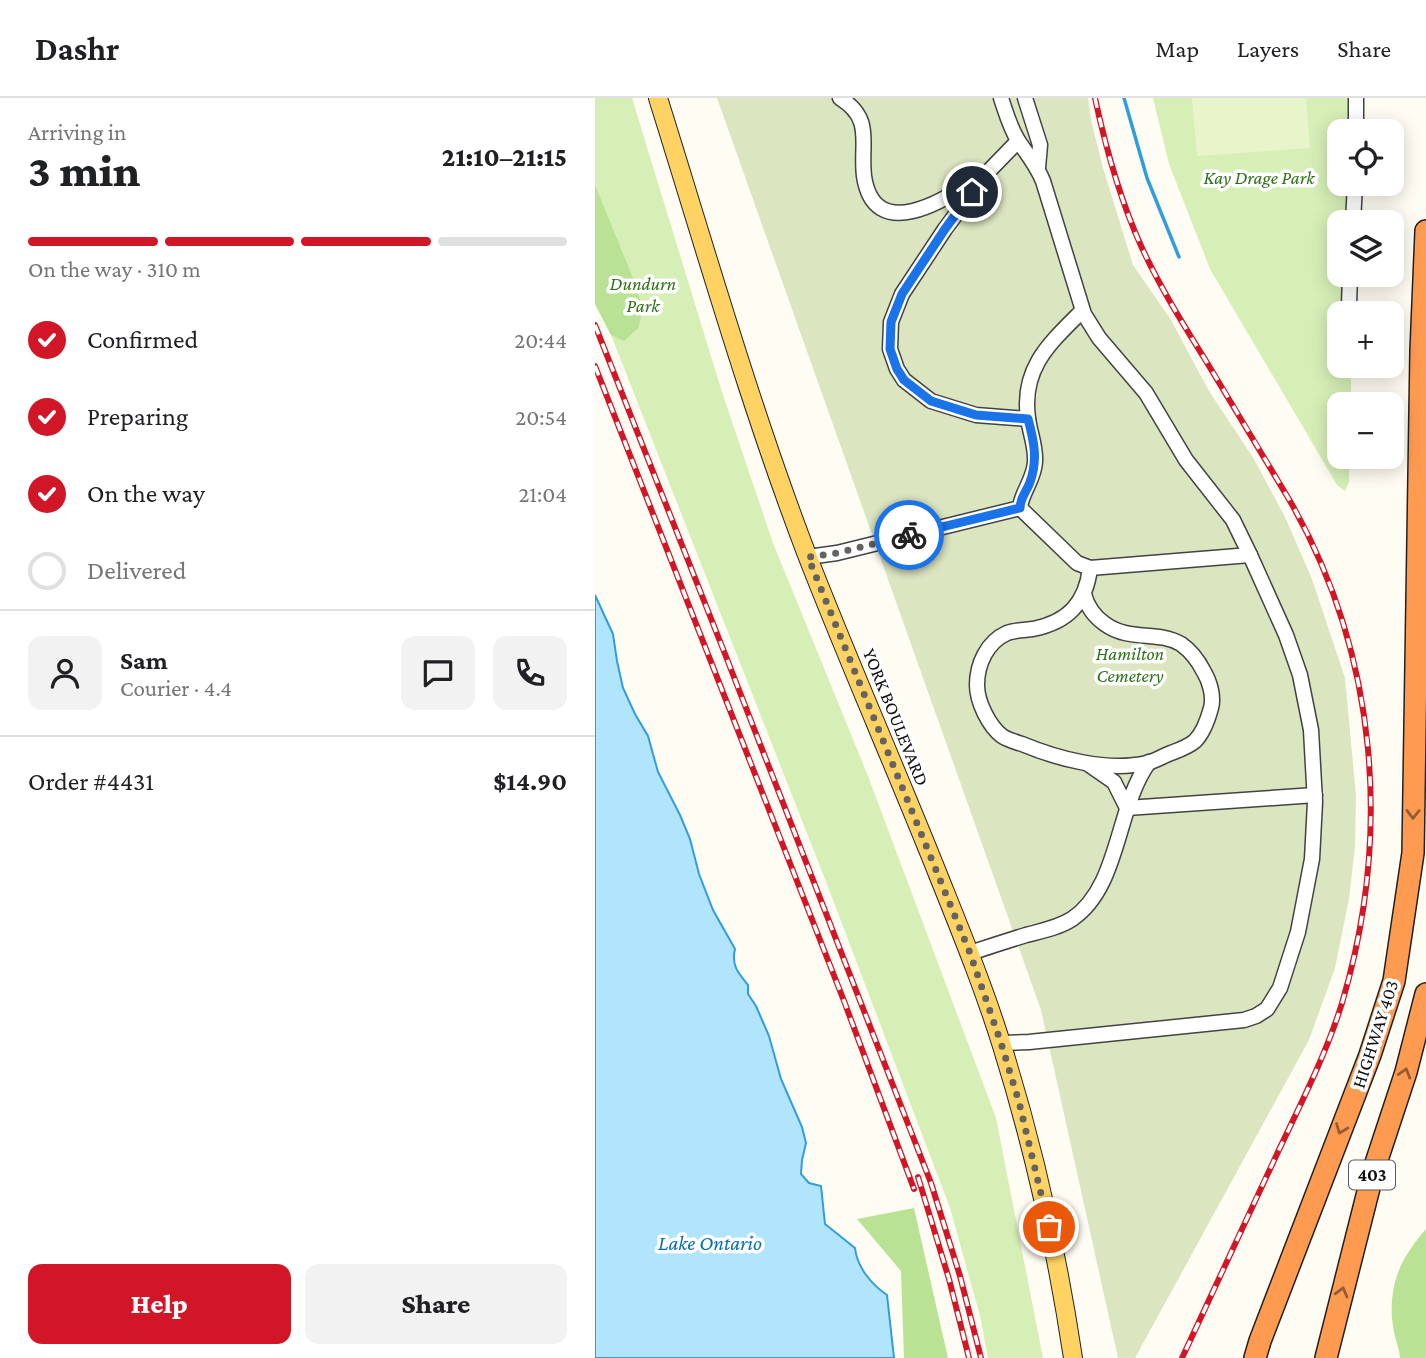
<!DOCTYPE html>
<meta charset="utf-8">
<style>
:root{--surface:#fff;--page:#f2f2f2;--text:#202124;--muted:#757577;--line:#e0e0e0;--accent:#d11727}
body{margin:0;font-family:"Crimson Pro",serif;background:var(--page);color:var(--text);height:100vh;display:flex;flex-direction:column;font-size:26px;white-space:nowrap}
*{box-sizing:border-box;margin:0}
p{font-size:23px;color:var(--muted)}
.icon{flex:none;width:38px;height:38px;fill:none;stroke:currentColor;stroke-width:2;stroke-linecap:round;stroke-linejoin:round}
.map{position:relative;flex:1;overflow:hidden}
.side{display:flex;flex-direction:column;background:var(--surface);width:595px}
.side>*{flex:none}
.fabs{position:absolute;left:732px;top:21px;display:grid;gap:14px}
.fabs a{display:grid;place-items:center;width:77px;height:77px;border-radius:14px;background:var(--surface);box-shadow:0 4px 18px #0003;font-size:35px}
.pin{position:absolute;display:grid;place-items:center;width:60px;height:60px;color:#fff;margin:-30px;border:4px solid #fff;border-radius:50%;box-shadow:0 2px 7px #0007}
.courier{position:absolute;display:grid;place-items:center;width:70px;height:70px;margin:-35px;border:5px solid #1a73e8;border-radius:50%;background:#fff;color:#222;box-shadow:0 2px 9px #0007}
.headline em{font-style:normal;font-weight:800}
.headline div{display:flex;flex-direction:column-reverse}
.headline{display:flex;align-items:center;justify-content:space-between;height:119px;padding:0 28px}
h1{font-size:46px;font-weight:800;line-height:52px}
.bar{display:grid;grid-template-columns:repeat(4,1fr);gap:10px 7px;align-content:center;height:84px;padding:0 28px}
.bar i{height:9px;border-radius:5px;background:var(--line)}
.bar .selected{background:var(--accent)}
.bar p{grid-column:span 4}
.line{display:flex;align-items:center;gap:18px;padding:0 28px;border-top:2px solid var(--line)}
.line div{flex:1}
.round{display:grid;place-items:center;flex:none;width:74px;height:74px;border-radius:14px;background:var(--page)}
ol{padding:0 28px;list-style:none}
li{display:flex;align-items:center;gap:21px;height:77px}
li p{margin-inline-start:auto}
li .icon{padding:7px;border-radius:50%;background:var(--accent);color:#fff;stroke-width:4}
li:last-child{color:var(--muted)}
li i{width:38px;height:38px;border:4px solid var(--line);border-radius:50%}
.button{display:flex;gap:14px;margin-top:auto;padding:14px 28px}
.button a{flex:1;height:80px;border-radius:14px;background:var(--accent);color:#fff;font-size:28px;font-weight:800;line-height:80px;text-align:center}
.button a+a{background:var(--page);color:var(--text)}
header{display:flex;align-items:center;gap:42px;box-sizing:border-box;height:98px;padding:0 35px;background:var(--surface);border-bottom:2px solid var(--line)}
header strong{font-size:33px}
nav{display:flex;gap:38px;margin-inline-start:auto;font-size:24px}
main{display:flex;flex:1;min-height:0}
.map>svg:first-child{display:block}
</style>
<header>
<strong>Dashr</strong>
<nav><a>Map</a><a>Layers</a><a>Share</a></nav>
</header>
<main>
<section class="side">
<div class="headline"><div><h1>3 min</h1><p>Arriving in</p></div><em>21:10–21:15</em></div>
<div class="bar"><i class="selected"></i><i class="selected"></i><i class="selected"></i><i></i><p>On the way · 310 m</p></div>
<ol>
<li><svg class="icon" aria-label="check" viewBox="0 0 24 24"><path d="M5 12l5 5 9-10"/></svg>Confirmed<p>20:44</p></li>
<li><svg class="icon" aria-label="check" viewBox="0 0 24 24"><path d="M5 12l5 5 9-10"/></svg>Preparing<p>20:54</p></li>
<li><svg class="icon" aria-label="check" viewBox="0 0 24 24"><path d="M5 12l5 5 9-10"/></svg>On the way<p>21:04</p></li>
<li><i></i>Delivered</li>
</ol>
<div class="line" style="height:126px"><a class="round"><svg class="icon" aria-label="person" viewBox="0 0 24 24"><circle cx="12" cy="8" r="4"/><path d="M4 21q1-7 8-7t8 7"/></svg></a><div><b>Sam</b><p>Courier · 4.4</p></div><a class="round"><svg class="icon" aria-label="chat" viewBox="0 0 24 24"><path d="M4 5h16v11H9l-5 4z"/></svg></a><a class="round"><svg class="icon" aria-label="phone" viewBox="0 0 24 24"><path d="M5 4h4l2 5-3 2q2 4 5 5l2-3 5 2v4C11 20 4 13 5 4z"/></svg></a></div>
<div class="line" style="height:91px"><div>Order #4431</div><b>$14.90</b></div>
<div class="button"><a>Help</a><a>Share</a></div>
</section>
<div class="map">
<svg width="831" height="1260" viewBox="0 0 831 1260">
<rect width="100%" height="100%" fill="#fffcf3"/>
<!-- green -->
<g fill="#d6efb7">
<path d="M0 0H37L126 291 178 445 273 678 401 1020 448 1260H393L385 1218 355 1110 230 781 16 237 0 206Z"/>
<path d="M558 0H765L764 33H744V86H762L760 124H744V177H758V215H744V268H756V306H744V359H754V384L750 393 742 387 615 171 574 66Z"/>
</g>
<!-- forest -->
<g fill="#bae295">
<path d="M0 87 40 185 48 212 43 230 29 243 16 237 0 206Z"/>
<path d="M319 1110 353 1260H309L306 1173 262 1121Z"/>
<path d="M831 1131V1260H805C804 1248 799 1239 798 1228 794 1205 799 1177 811 1158 817 1148 824 1139 831 1131Z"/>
</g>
<!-- cemetery -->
<path fill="#dbe5c0" d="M122 0H493L496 22 508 70 538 167 576 222 614 293 659 361 690 419 717 481 750 580 761 698 760 748 754 801 740 870 714 942 540 1260H523L446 912Z"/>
<!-- pitch -->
<path fill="#e8f5ca" d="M597 0H711L715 50 602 58Z"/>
<!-- water -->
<path fill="#b1e4fd" stroke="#309edc" stroke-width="2" d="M0 497 18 536 22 563 28 590 40 616 53 638 63 674 85 717 95 741 104 776 118 812 140 851C136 867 143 875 153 887V896L161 908 174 938 186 981 207 1029 211 1045 207 1062 206 1076 214 1085 226 1088 230 1126 260 1150C262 1169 276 1186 292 1197L299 1260H0Z"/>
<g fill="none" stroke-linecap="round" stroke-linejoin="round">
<!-- stream -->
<path stroke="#309edc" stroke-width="3.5" d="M529 0 552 80 584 159"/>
<defs>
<g id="minor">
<path d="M245 0C279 21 265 45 269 78 279 146 349 103 381 81"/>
<path d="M406 0C411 15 415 30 424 44 433 57 442 68 448 83L489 216 504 240 551 295 591 362 638 422 655 457 691 537 705 577 716 632 720 704 717 761 703 834 685 890 672 911 661 918 649 922 434 944 406 945"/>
<path d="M430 0 445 47 443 70"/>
<path d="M761 33V0"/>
<path d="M423 43 391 76 350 131 307 196 296 224 295 251 302 271 309 282 336 303 381 317 433 321"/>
<path d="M758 124 760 86"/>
<path d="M754 207 755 177"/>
<path d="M425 410 482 465 495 470 655 457"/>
<path d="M425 410C426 395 439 382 440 364 441 348 435 336 433 320 426 270 455 245 487 213"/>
<path d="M213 459 242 455 425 410"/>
<path d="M489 496C492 508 500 519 510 526 535 544 562 532 586 546 596 553 604 564 609 574 615 584 619 599 616 610 613 621 608 635 600 643 593 649 584 652 576 655 568 658 560 663 552 665 512 674 463 661 427 646 421 644 413 642 407 638 394 628 382 604 382 587 382 566 392 544 412 535 420 532 430 532 438 531 473 524 491 505 495 470"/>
<path d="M493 666 519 684 532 710"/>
<path d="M532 710 720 697"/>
<path d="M375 855C393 849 412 843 431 837 446 833 463 830 477 821 525 789 521 709 554 664"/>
</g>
<path id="major" d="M63 0C111 153 155 308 212 457 254 565 301 671 344 779 366 834 389 890 407 948 439 1050 462 1154 478 1260"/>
<g id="highway">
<path d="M660 1260 665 1243 775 957 799 883 818 755 826 253 831 133"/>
<path d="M731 1260 778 1074 811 974 831 896"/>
</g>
</defs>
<!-- minor casing -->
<use href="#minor" stroke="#434343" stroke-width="17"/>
<!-- major casing -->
<use href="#major" stroke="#212121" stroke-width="20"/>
<!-- highway casing -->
<use href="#highway" stroke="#212121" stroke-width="24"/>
<!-- minor -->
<use href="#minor" stroke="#fff" stroke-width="14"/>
<!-- major -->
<use href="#major" stroke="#ffd363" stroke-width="18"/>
<!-- highway -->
<use href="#highway" stroke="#ff9a51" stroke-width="21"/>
<defs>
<g id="rail">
<path d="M500 0C511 51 525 102 547 150 565 189 588 226 611 263 639 309 667 356 695 403 783 557 797 737 747 905 731 957 705 1007 682 1056 650 1124 619 1192 587 1260"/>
<path d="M0 227 130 556 336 1085 365 1178 386 1260"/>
<path d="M0 268 249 903 319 1091"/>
<path d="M323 1079 354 1181 374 1260"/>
</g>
</defs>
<!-- rail casing -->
<use href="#rail" stroke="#d11727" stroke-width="6"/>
<!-- rail -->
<use href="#rail" stroke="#fff" stroke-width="3.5" stroke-dasharray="10" stroke-linecap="butt"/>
</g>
<!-- one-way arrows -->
<defs><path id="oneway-chevron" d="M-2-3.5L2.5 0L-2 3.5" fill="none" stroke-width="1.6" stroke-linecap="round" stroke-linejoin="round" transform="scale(1.75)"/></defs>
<g stroke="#935c34">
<use href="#oneway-chevron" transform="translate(818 716) rotate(91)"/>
<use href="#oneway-chevron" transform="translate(810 975) rotate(-73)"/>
<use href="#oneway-chevron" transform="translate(746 1031) rotate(111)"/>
<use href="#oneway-chevron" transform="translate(747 1194) rotate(-75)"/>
</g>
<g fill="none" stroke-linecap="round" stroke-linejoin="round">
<!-- done -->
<path stroke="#64635f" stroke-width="7" stroke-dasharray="0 12.6" d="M314 437 242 455 213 459 375 855 406 945 424 1004 454 1129"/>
<!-- route -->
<path stroke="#1a73e8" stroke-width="9" d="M314 437 425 410C425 400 432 393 435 384 443 362 439 343 433 321L381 317 336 303 309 282 302 271 295 251 296 224 307 196 350 131 377 94"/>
</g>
<g text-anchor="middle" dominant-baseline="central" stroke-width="7" stroke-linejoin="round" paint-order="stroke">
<!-- shield labels -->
<rect fill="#fff" stroke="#585858" stroke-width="2" x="754" y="1062.5" width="46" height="29" rx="5"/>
<g font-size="18" font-weight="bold" fill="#101010">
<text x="777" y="1077">403</text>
</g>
<!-- park labels -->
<g font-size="19" font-style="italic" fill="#2e7118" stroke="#fff">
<text x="664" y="79">Kay Drage Park</text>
<text x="48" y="185">Dundurn<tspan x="48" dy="22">Park</tspan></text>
<text x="535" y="555">Hamilton<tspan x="535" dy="22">Cemetery</tspan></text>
</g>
<!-- street labels -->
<g font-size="19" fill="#101010" stroke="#fff">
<text transform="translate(301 619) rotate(68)">YORK BOULEVARD</text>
<text transform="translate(780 936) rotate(-72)">HIGHWAY 403</text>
</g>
<!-- water labels -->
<g font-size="21" font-style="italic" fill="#096fb2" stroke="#fff">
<text x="115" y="1145">Lake Ontario</text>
</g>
</g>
</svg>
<div class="fabs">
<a><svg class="icon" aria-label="locate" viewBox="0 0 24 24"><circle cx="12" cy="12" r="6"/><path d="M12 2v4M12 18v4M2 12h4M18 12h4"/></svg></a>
<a><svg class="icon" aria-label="layers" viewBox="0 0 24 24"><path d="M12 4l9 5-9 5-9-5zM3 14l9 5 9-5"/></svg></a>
<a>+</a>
<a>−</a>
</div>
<div class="pin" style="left:454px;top:1129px;background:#ea580c"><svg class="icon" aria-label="bag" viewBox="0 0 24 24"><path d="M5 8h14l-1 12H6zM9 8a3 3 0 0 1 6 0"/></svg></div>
<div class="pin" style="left:377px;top:94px;background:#1f2937"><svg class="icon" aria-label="home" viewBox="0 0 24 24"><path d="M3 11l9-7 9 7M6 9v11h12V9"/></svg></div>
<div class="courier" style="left:314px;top:437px"><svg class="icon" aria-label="bike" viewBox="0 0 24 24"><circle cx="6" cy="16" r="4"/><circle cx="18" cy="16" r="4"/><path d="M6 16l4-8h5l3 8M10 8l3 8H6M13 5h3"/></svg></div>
</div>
</main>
